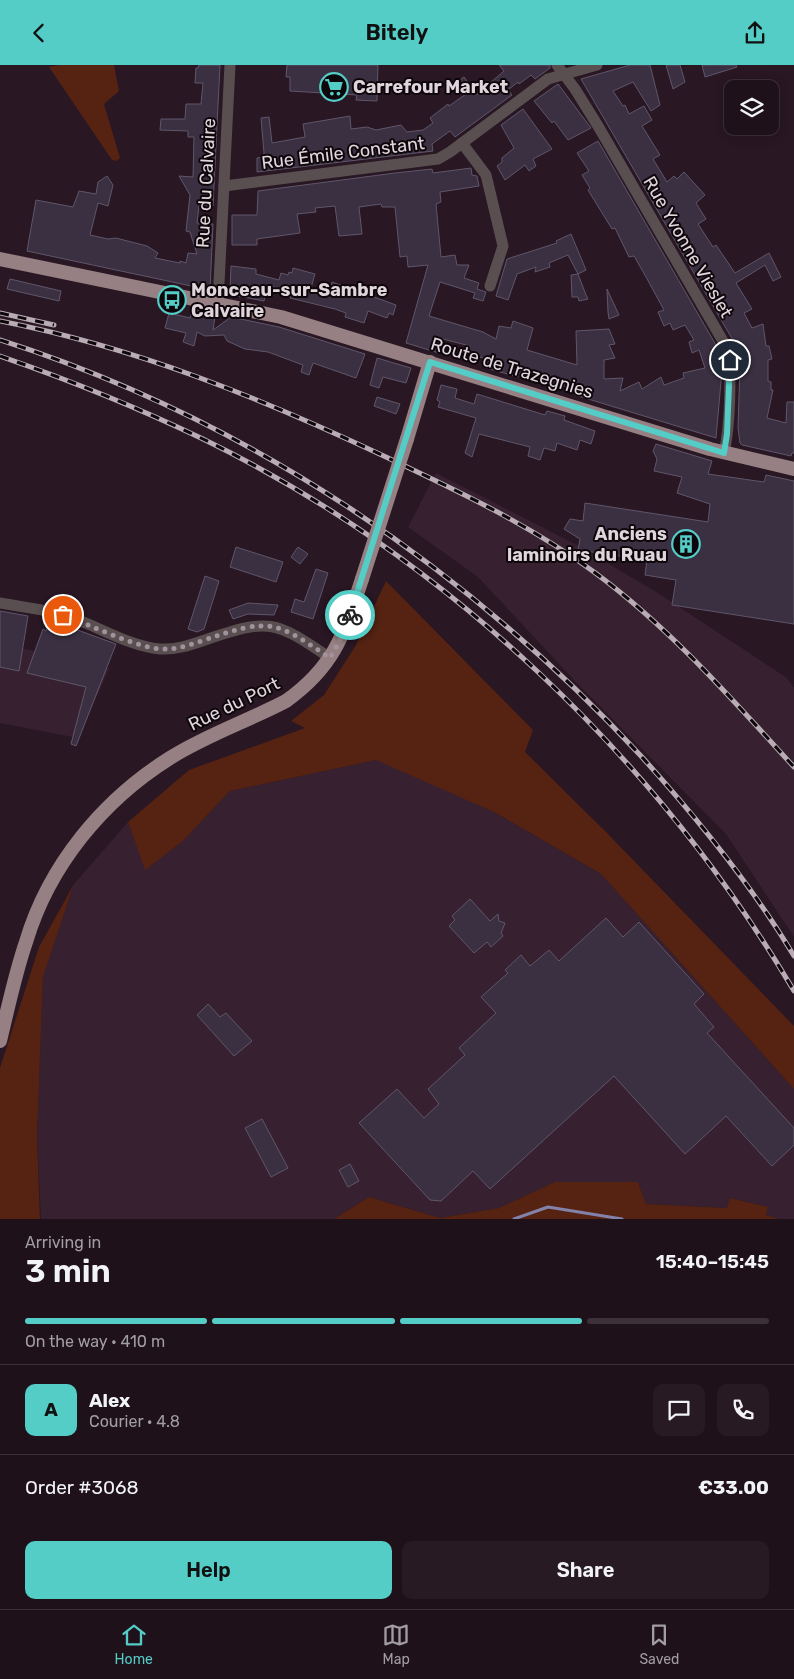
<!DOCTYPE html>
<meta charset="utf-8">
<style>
:root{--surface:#1f111a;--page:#271a23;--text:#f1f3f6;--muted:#a19da2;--line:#3c3139;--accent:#54cdc7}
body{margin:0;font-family:Rubik,sans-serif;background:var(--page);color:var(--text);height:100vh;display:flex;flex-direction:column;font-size:19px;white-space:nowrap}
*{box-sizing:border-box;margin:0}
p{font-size:16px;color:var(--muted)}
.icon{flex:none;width:28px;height:28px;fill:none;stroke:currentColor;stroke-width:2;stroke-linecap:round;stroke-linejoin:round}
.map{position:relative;height:1154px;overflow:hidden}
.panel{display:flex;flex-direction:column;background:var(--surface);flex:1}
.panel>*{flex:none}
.fabs{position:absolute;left:724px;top:15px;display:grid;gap:10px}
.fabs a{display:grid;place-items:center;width:55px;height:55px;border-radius:10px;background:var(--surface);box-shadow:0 2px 12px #0003,0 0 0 1px var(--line);font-size:25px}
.pin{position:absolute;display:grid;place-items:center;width:42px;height:42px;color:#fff;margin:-21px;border:2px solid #fff;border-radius:50%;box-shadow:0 1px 5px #0007}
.courier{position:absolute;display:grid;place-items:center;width:50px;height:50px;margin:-25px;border:4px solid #54cdc7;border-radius:50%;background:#fff;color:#222;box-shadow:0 1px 6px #0007}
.headline em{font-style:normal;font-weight:600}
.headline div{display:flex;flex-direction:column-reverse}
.headline{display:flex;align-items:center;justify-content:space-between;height:85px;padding:0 25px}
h1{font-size:32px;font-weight:600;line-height:38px}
.bar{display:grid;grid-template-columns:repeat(4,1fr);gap:8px 5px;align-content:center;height:60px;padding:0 25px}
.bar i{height:6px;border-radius:4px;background:var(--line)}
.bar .selected{background:var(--accent)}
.bar p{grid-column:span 4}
.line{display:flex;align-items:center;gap:12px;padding:0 25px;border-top:1px solid var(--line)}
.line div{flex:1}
.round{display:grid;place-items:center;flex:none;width:52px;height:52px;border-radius:10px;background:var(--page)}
.primary-button{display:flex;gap:10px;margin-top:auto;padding:10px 25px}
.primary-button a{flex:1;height:58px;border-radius:10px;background:var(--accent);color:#111;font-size:20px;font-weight:600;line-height:58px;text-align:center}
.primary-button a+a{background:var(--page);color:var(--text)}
header{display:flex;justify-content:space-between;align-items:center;height:65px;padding:0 25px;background:var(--accent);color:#111;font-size:22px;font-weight:600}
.tabs{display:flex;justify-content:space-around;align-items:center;height:70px;border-top:1px solid var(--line);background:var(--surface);font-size:14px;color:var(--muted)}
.tabs a{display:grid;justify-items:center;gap:2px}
.tabs .selected{color:var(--accent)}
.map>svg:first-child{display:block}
</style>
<header><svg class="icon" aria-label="back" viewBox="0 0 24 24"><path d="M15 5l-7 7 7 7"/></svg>Bitely<svg class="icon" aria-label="share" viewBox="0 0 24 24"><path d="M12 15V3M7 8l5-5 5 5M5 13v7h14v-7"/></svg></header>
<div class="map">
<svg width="794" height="1154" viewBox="0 0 794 1154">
<rect width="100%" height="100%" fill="#291723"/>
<!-- built -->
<g fill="#372130">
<path d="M436 408 579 481 661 530 787 613 794 623V872L726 769 576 617 478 512 408 462Z"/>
<path d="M0 578 109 604 78 673 0 658Z"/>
<path d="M380 694 494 747 601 809 794 1024V1154H779L766 1150 768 1142 731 1133 728 1143 646 1139 638 1117H555L499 1143 440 1153 369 1132 334 1154H41L37 1071 43 912 74 819 128 757 145 804 183 776 230 726Z"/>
</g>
<!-- green -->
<g fill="#562212">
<path d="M59 0H114L119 26 104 39 120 93 116 96 112 95 49 2Z"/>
<path d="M386 516 533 665 525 687 607 768 794 961V1024L601 809 494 747 376 695 230 726 183 776 145 805 128 757 189 705 305 663 291 656 324 630 356 580Z"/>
<path d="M74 819 43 912 37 1071 40 1154H0V1003L39 882Z"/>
<path d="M555 1117H638L646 1139 727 1143 730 1133 768 1142 766 1150 779 1154H334L369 1132 440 1153 499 1143Z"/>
</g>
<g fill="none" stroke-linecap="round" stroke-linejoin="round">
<!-- stream -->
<path stroke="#8382ab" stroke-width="3" d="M514 1154 548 1142 622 1154"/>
</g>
<!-- building -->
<g fill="#3a3042" stroke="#60566a">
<path d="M199 0H220L213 141H199L197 158 213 159 210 225 27 186 36 135 73 142 79 126 96 129 98 117 107 111 113 120 108 141 98 138 90 170 108 174 116 173 147 181 158 188 155 193 180 198V196L186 198 188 188 197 189 190 167 186 166 190 130 179 111 193 112 194 72H188V66L160 65 161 54H185L186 39H201L203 18H195L196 3H198Z"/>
<path d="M287 0H378L377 36 356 35 357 30 290 26V12H286Z"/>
<path d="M499 0H550V3L535 14 531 10 519 19 518 17 508 25 512 30 455 72 450 66 432 79 433 86 257 107V93L263 92 264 88 261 53 269 52 272 78 305 72 303 59 350 51 351 64 367 62 376 65 401 60 407 67 423 65 433 58 430 53 448 39 449 41 466 29 457 17 464 12 476 30 504 6Z"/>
<path d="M630 0H650L660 40 651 46 633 17 613 26 623 41 625 40 629 49 644 41 652 55 642 61 660 90 653 94 667 117 674 111 677 114 684 107 705 130 696 138 706 154 698 159 713 182 716 180 735 208 769 188 781 212 773 216 765 200 736 218 752 244 744 248 752 263 763 259 766 281H769L772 294 768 295V316L771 317V325H773L767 353 786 358 787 337H794V388H792L791 391 742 380 740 378 738 363 740 302 738 286 734 277 581 14Z"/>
<path d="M666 0H680L685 17 673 24Z"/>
<path d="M702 0H736L737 2 705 12Z"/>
<path d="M558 19 591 63 568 75 554 56 552 58 534 36Z"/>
<path d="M523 44 552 84 533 94 536 101 529 106 525 100 505 115 497 101 502 97V93L514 83 501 60Z"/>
<path d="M598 76 720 287 722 305 716 373 575 330V325L560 320 520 308 518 312 486 303 489 295 468 288 470 281 443 274 439 288 406 278 428 200 408 202 407 191 400 192 395 142H382L381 139 359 142 362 169 339 171 335 141 315 143 316 147 297 149 300 168 257 174V180H232V150H257L258 126 395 108 432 104 433 108 471 103 472 110 477 111 479 121 440 127 441 137 436 139 441 192 455 190 457 200H469L464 213 479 218 477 224 486 227 483 236 473 233 475 228 440 217 429 251 483 267 496 274 499 261 511 263 513 256 533 263 527 285 577 300 576 266 609 264 615 279 609 280 615 293 604 295V314L623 313 620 326 639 317 642 324 661 312 664 320 684 313 683 308 705 303 699 285 692 288 689 277 694 275 685 260 673 265 670 258 664 261 658 247 664 245 646 212 634 191 629 192 615 163 612 164 588 125 590 123 582 110 589 106 577 88Z"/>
<path d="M571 169 586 205 578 209 568 190 549 198 550 202 535 207 536 202 517 209 508 235 496 231 507 194 557 178 556 176Z"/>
<path d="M231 201 256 204V209L279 215 281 208 288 210 289 207 292 208 293 203 315 209 311 223 329 228 332 217 396 240 393 250 389 248 387 253 368 246 364 258 345 252 346 248 335 244 290 233 292 228 268 220 264 236 232 230 230 226Z"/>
<path d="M578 209 586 230 588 234 579 236 578 232H572L571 210Z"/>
<path d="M10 214 61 226 59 236 7 224Z"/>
<path d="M607 224 619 250 609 254 608 247Z"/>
<path d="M192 244 207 247 215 252 213 265 231 252 279 262 365 289 356 313 313 298 309 310 301 307 303 300 268 287 245 284 227 276 224 270 205 271 197 267 194 281 183 277 186 268 165 263 169 248 190 253Z"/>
<path d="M377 293 411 303 406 318 383 312 379 323 370 320Z"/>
<path d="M441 320 457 324 455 333 474 339 477 329 545 350 547 346 565 351 564 355 595 366 591 379 580 375 577 385 557 378 555 386 544 383 540 395 528 391 530 382 479 369 472 392 465 388 476 353 438 342 440 337 437 335Z"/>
<path d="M377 332 400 339 396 349 374 341Z"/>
<path d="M656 379 712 396 708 409 764 417 766 410 794 416V559L672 540 676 515 645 510 647 495 578 485 580 474 564 464 570 454 583 456 585 438 708 457 710 439 677 428 682 412 654 406 657 394 653 386Z"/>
<path d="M236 482 283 497 276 517 230 502Z"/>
<path d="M298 482 308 489 300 499 291 492Z"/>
<path d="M316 504 328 508 313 554 291 547 295 534 304 537Z"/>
<path d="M205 511 219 516 204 564 197 567 188 564Z"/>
<path d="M248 538 278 540 274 550 248 549 233 554 229 545Z"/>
<path d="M0 546 28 551 19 606 0 602Z"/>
<path d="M50 555 116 579 76 681 71 679 86 622 27 608 43 564 46 566Z"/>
<path d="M470 834 490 856 498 849 499 856 505 858 501 868 503 871 491 882 487 877 474 888 449 861 455 855 452 851Z"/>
<path d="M606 853 623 872 639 857 704 929 694 939 714 962 707 968 794 1063V1080L772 1101 726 1051 685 1089 614 1011 490 1124 473 1106 441 1136 430 1135 359 1058 397 1024 424 1053 439 1039 428 1024 465 990 459 983 496 948 481 932 508 908 505 905 521 890 530 901 549 885 559 896Z"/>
<path d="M208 939 220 952 226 948 252 976 234 991 197 950Z"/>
<path d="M262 1054 288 1103 271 1112 245 1063Z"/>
<path d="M350 1099 359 1116 348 1122 339 1105Z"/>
</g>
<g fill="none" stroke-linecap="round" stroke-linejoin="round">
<!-- minor -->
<g stroke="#5a4f50" stroke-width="11">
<path d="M557 0 575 24 598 61 727 283C732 308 730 362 724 388"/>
<path d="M462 78 486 110 503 181 490 221"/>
<path d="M224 121 438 94 450 87 548 14 597 0"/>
<path d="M218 238 230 0"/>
<path d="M0 538C21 542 43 544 64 550 95 559 127 581 160 584 176 585 190 580 205 575 270 553 274 555 330 593"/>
</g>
<!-- major -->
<g stroke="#978083" stroke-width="14">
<path d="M0 194 281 252 710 384 794 404"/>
<path d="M407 374 430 297"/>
<path d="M0 976C8 943 15 909 26 877 49 800 103 735 170 693 206 670 248 656 286 636 335 601 344 569 362 514"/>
</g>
<defs>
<g id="rail">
<path d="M0 248 54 260"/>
<path d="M0 256C135 282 263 334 386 392 458 426 530 460 594 507 670 563 731 633 794 702"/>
<path d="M0 275C247 354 465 501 641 691 697 753 751 819 794 891"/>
<path d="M0 291C69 315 137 342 203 374 447 493 656 693 794 926"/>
</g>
</defs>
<!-- rail casing -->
<use href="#rail" stroke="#b9acb4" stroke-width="5"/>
<!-- rail -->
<use href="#rail" stroke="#0d060a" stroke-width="3" stroke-dasharray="9" stroke-linecap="butt"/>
<!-- major-bridge -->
<path stroke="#978083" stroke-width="14" d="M362 514 407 374"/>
</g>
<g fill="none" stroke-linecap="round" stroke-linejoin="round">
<!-- done -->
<path stroke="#a1929b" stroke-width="5" stroke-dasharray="0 9" d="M63 550C91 560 132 581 160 584 176 585 190 580 204 575 270 553 274 555 330 593L345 566 350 550"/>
<!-- route -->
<path stroke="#54cdc7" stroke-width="6" d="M350 550 430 297 724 388 727 369 730 295"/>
</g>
<!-- icons -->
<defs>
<symbol id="supermarket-ring" viewBox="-11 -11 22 22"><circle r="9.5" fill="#0d060a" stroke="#54cdc7" stroke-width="1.5"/><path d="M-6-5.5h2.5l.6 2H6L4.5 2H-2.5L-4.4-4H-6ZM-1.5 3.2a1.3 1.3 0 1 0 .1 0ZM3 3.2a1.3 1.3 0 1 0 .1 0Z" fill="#54cdc7"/></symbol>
<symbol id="bus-ring" viewBox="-11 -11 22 22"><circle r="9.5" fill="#0d060a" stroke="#54cdc7" stroke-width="1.5"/><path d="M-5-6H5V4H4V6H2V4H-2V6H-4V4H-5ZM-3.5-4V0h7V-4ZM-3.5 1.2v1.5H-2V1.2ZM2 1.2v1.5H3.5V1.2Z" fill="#54cdc7"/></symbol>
<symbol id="building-ring" viewBox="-11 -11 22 22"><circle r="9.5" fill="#0d060a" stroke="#54cdc7" stroke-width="1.5"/><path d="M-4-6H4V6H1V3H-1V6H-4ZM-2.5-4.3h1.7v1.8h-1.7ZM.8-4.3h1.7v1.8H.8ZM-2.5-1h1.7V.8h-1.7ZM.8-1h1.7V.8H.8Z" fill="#54cdc7"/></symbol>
</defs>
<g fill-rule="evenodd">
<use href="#supermarket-ring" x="318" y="6" width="32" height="32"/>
<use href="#bus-ring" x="156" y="219" width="32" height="32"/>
<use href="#building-ring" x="670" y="463" width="32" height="32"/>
</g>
<g text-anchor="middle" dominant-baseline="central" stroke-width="4" stroke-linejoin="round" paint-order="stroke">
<!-- poi labels -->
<g font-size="18" font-weight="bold" fill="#e1d5dc" stroke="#0d060a" text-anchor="start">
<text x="353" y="22">Carrefour Market</text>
<text x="191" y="225">Monceau-sur-Sambre<tspan x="191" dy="21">Calvaire</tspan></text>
<text x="667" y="469" text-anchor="end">Anciens<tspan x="667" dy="21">laminoirs du Ruau</tspan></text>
</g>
<!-- street labels -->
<g font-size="18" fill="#e1d5dc" stroke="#0d060a">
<text transform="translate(343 88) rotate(-7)">Rue Émile Constant</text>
<text transform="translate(206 118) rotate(-87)">Rue du Calvaire</text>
<text transform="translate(688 182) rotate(60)">Rue Yvonne Vieslet</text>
<text transform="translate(512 303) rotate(17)">Route de Trazegnies</text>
<text transform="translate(234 639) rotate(-26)">Rue du Port</text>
</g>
</g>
</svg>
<div class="fabs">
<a><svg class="icon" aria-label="layers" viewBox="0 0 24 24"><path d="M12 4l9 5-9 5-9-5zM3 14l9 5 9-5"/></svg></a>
</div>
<div class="pin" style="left:63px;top:550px;background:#ea580c"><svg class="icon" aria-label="bag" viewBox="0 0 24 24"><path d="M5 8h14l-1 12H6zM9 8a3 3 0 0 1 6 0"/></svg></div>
<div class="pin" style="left:730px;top:295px;background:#1f2937"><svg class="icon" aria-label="home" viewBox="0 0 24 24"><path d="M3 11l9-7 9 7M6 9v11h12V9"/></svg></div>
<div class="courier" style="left:350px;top:550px"><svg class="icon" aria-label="bike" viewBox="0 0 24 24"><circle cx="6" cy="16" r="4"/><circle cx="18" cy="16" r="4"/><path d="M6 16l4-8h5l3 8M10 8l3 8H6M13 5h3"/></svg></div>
</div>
<section class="panel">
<div class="headline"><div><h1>3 min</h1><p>Arriving in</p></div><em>15:40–15:45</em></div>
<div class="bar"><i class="selected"></i><i class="selected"></i><i class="selected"></i><i></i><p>On the way · 410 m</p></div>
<div class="line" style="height:90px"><b class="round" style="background:var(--accent);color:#111">A</b><div><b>Alex</b><p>Courier · 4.8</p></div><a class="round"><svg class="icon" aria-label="chat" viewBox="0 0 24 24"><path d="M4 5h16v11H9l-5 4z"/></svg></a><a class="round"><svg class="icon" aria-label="phone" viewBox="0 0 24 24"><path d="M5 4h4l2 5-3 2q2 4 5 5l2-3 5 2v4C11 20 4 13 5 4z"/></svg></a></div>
<div class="line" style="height:65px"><div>Order #3068</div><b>€33.00</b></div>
<div class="primary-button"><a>Help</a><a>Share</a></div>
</section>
<nav class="tabs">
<a class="selected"><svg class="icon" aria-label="home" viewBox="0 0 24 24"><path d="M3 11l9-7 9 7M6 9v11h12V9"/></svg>Home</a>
<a><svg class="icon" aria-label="map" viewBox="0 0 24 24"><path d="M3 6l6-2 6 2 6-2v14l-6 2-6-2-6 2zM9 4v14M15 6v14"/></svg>Map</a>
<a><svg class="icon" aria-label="saved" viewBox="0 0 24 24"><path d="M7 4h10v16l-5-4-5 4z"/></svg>Saved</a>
</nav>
